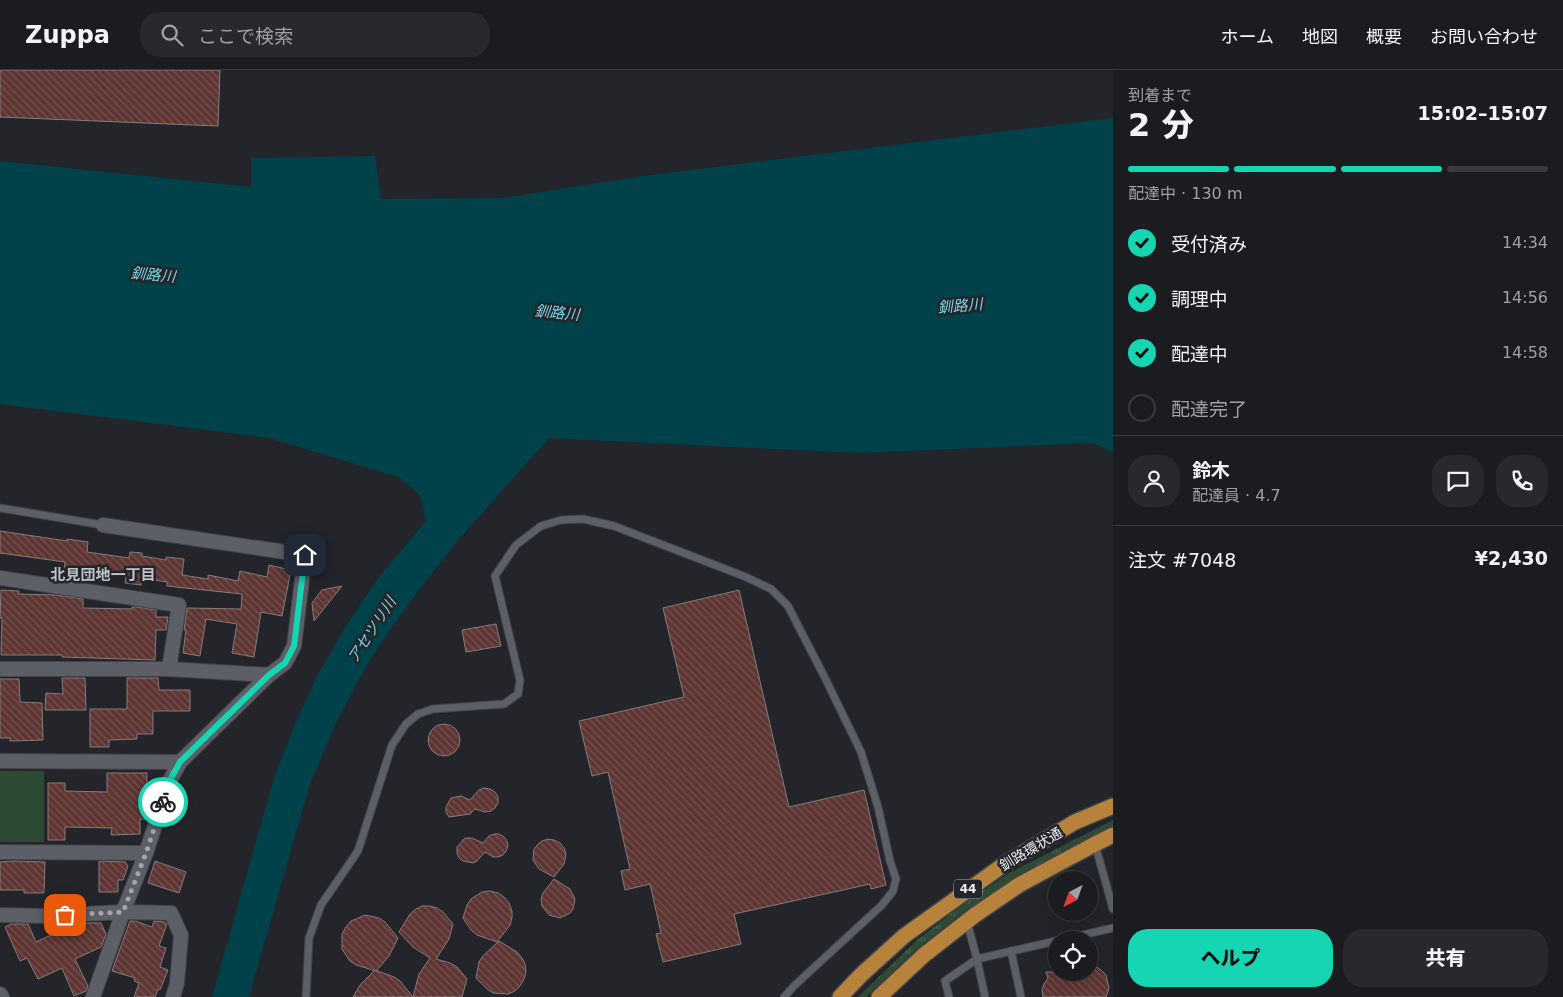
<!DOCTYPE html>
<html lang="ja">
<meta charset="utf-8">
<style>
:root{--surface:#1a1c20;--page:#27292d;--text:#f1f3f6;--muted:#9fa1a5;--line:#383a3e;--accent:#15d5b3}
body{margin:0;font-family:"DejaVu Sans","Noto Sans JP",sans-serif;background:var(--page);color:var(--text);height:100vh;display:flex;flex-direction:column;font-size:19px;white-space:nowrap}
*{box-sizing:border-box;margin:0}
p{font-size:16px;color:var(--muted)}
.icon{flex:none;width:28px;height:28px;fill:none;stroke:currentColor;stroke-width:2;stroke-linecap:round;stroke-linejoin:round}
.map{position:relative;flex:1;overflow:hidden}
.drawer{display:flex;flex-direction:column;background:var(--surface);width:450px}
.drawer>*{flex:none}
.needle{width:32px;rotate:221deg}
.tools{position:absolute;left:1048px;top:801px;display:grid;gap:10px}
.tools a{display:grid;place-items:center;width:50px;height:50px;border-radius:50%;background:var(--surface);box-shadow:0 5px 20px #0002,0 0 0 1px var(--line);font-size:25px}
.pin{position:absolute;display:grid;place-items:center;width:42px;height:42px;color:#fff;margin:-21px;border-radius:10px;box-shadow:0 2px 8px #0006}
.courier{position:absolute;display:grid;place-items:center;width:50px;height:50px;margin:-25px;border:4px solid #15d5b3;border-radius:50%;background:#fff;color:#222;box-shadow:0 1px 6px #0007}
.summary em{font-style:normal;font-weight:800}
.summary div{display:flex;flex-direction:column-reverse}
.summary{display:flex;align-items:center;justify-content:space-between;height:85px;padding:0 15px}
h1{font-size:32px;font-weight:800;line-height:38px}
.bar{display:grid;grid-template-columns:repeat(4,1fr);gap:8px 5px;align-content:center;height:60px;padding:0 15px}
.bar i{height:6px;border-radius:4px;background:var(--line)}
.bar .selected{background:var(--accent)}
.bar p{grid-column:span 4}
.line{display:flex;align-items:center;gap:12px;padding:0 15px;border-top:1px solid var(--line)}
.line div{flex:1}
.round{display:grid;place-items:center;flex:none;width:52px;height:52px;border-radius:20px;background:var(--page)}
ol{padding:0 15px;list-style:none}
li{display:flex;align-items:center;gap:15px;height:55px}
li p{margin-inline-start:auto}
li .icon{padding:5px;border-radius:50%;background:var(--accent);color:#111;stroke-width:4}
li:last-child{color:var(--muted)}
li i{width:28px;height:28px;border:2px solid var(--line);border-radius:50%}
.button{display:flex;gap:10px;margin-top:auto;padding:10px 15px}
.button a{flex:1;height:58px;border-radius:20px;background:var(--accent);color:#111;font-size:20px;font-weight:800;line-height:58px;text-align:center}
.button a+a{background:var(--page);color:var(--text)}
header{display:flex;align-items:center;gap:30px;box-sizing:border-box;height:70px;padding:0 25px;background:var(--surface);border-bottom:1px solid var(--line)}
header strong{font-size:24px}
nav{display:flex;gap:28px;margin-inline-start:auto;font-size:18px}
.search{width:350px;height:45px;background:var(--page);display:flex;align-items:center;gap:12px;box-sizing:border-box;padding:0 18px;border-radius:20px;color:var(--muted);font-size:19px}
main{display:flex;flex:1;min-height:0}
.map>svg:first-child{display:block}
</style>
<header>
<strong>Zuppa</strong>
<div class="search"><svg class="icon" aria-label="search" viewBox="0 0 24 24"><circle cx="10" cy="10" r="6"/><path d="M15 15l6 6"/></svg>ここで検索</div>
<nav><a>ホーム</a><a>地図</a><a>概要</a><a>お問い合わせ</a></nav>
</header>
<main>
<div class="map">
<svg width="1113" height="927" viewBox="0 0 1113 927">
<defs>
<pattern id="grass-tufts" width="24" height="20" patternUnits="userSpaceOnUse" patternTransform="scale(1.25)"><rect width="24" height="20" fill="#2d4b34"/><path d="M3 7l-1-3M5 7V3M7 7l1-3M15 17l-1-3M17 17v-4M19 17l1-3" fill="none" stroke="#4c6552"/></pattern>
<pattern id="building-back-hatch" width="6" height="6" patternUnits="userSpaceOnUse" patternTransform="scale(1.25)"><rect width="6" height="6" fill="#5e3532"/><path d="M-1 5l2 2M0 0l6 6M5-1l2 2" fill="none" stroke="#755250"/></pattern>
</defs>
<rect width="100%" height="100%" fill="#23252b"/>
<!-- grass -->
<path fill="url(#grass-tufts)" d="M1113 750V758L1012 810 960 845 916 880 866 927H858L916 871 958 838 1009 803Z"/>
<!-- green -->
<rect fill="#2d4b34" x="0" y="701" width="44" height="71"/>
<!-- water -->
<path fill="#01424a" d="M1113 48V383L1094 373 859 383 549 368 458 470 412 529 380 574 358 611 336 653 310 714 249 927H212L274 708 293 659 317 606 346 556 379 507 426 451 420 425 398 407 269 368 0 334V91L251 117V88L375 86 381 129 503 128 643 106Z"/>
<!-- building -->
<g fill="url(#building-back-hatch)" stroke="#857c7b">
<path d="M0 0H220L218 56 0 47Z"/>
<path d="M0 461 67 471V469L88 472 87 482 129 488 130 482 142 483V486L166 490V487L184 489 182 505 208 509V505L238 511 240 501 267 507 269 495 291 500 282 546 261 542 254 587 232 583 237 554 206 549 200 586 183 583 186 560H184L187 538 241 539 242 524 167 516V512L142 508 141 515 125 513 126 507 102 503 101 510 83 508V512L63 509 65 492 0 483Z"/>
<path d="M342 516 314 551 312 533 322 520Z"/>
<path d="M1 520 19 521 18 524 57 525 83 529V538L132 539V537H137L156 540V547H168L166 560H156L155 590 62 587V585H1L2 548H0Z"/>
<path d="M739 520 789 737 864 720 886 815 871 819 870 814 734 844 741 874 663 892 656 864 661 863 650 814 625 820 621 801 630 799 608 702 592 706 579 651 684 627 663 538Z"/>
<path d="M496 554 501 576 466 582 462 560Z"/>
<path d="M62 608H85L86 640H45L46 623 63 624Z"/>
<path d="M127 608H158L159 620H190V641H153V664H137V669L109 670V677H90V639H127Z"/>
<path d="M0 609H19L20 632 42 633 43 670 10 671V668H0Z"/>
<circle cx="444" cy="670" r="16"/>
<path d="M107 703H147V731H145V749H140V764L111 765 112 758 65 757V770H48V713H65V721L107 722Z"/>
<path d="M484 718 490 719 495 722 498 727V733L495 738 491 741 485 742 475 739 470 744 449 747 446 742V737L451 728 461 726 470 730 479 720Z"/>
<path d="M494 764H499L504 767 507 771 508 776 506 781 503 785 498 787H493L485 782 477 791 473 793 463 791 459 788 457 783V777L465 768H472L483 773 489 766Z"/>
<path d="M548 769 554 770 560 773 564 778 566 784 564 794 554 807 539 799 533 790 534 779 538 774 542 771Z"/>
<path d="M14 791 45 792 44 823H24V820H0V792Z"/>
<path d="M99 791 125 792 128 796 123 810H118V822H99Z"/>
<path d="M155 791 186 802 179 823 148 813Z"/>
<path d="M554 809 570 819 575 829 573 839 570 843 560 848 549 845 542 836 541 829 543 823Z"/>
<path d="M490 821 498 823 504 827 509 833 512 841V848L510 855 497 872 477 865 471 860 463 848 467 835 471 829 482 822Z"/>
<path d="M422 836H430L437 838 443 842 453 854 449 869 436 889 450 893 457 897 467 909 462 927H353L360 915 375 900 394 907 400 911 413 927 419 904 430 888 413 877 399 862 410 844 416 839Z"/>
<path d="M365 845 379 848 385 852 398 868 389 886 376 901 356 895 350 891 342 879V864L346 857 351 851Z"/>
<path d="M130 851H135L152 857 154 851 164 852 167 854 159 876 166 878 160 897 168 900 160 920 158 919 155 927H134L139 913 134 911 135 908 112 901Z"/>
<path d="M76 853H101L106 864 101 877 75 889 88 916 86 921 74 926 62 898 38 909 27 888 20 891 5 857 11 854H28L36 872Z"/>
<path d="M499 871 517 882 522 888 525 894 526 902 524 909 520 916 515 921 508 924 493 923 487 919 476 908 479 892 483 886Z"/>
<path d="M1089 892 1101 900 1106 905 1109 918 1106 927H1043L1042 920 1044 914 1048 908 1046 902H1089Z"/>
</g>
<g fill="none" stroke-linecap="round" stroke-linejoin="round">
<defs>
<g id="service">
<path d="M0 438 103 455"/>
<path d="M1095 774 1113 839"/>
<path d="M967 852 977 889 1056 871"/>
<path d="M1061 870 1113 858"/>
<path d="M1011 881 1021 927"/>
<path d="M306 927 309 868 321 835 358 781 392 675 406 654 418 644 433 639 504 634 518 624 520 610 495 506 516 475 541 456 561 450 583 449 614 456 746 507 771 519 788 536 825 608 861 682 878 737 890 791 896 809 893 821 882 835 795 915 784 927"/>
<path d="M949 927 945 911 977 889 985 927"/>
</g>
<g id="minor">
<path d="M0 508 179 535 169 599"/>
<path d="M0 599H169L269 605"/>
<path d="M0 691 180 692"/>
<path d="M0 782 146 783"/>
<path d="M0 845 46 846 123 842 171 843 181 865 177 913 173 927"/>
<path d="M0 924 2 927"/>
<path d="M93 927 123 842 146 783 170 710 180 692 269 605 285 593 294 576 305 485 103 455"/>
</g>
<g id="trunk">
<path d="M840 927 861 905 904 866 1006 793 1075 752 1113 736"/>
<path d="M879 927 924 885 975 845 1019 815 1095 774 1113 765"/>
</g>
</defs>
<!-- service casing -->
<use href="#service" stroke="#414348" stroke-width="9"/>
<!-- minor casing -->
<use href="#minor" stroke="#414348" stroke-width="16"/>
<!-- trunk casing -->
<use href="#trunk" stroke="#414348" stroke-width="18"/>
<!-- service -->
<use href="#service" stroke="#5d5f66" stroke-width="7"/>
<!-- minor -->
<use href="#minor" stroke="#5d5f66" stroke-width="14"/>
<!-- trunk -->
<use href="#trunk" stroke="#b6823c" stroke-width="15"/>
</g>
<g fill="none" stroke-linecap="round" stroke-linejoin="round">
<!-- done -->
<path stroke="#a4a6ab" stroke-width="5" stroke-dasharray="0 9" d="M65 845 123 842 146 783 163 732"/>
<!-- route -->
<path stroke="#15d5b3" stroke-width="6" d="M163 732 170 710 180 692 269 605 285 593 294 576 305 485"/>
</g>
<g text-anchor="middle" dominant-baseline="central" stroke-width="5" stroke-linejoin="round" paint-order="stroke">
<!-- shield labels -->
<rect fill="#23252b" stroke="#aeb0b5" stroke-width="1" x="954" y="809.5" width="28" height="19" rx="4"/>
<g font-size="12" font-weight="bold" fill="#eaecf0">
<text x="968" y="819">44</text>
</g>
<!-- street labels -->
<g font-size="14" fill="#eaecf0" stroke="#23252b">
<text transform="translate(1031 779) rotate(-31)">釧路環状通</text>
</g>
<!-- water labels -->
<g font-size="15" font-style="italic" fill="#7cd7e5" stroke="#23252b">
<text transform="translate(153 205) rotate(5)">釧路川</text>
<text transform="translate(960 236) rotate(-5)">釧路川</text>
<text transform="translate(557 243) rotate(5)">釧路川</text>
<text transform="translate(372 560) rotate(-57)">アセツリ川</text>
</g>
<!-- neighbourhood labels -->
<g font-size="15" font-weight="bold" fill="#bec1c9" stroke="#23252b">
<text x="103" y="505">北見団地一丁目</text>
</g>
</g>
</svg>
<div class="tools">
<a><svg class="needle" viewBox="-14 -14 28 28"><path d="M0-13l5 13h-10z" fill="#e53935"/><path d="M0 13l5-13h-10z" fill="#9fa1a5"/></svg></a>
<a><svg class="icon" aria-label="locate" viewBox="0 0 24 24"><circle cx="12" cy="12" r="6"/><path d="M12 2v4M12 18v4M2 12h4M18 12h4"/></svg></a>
</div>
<div class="pin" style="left:65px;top:845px;background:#ea580c"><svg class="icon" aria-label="bag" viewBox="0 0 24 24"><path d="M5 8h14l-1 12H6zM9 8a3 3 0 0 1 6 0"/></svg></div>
<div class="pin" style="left:305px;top:485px;background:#1f2937"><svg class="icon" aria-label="home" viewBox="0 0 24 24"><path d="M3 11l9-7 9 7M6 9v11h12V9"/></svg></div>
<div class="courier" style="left:163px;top:732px"><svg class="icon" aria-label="bike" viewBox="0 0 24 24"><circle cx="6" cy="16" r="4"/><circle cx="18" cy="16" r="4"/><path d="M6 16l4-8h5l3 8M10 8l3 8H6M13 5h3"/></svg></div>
</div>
<section class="drawer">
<div class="summary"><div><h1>2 分</h1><p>到着まで</p></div><em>15:02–15:07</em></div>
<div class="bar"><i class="selected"></i><i class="selected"></i><i class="selected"></i><i></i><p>配達中 · 130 m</p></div>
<ol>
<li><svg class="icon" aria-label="check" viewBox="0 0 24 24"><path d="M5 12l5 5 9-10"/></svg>受付済み<p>14:34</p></li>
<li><svg class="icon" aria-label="check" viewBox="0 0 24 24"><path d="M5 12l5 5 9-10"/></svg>調理中<p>14:56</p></li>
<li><svg class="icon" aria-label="check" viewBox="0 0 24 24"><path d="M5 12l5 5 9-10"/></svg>配達中<p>14:58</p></li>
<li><i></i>配達完了</li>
</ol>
<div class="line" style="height:90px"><a class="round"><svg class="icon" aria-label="person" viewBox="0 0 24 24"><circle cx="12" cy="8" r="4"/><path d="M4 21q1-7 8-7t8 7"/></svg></a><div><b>鈴木</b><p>配達員 · 4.7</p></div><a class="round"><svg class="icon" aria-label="chat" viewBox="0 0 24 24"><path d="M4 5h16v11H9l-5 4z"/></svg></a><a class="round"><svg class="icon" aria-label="phone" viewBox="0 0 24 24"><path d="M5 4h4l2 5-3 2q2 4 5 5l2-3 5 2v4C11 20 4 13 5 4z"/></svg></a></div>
<div class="line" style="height:65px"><div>注文 #7048</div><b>¥2,430</b></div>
<div class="button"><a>ヘルプ</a><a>共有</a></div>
</section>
</main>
